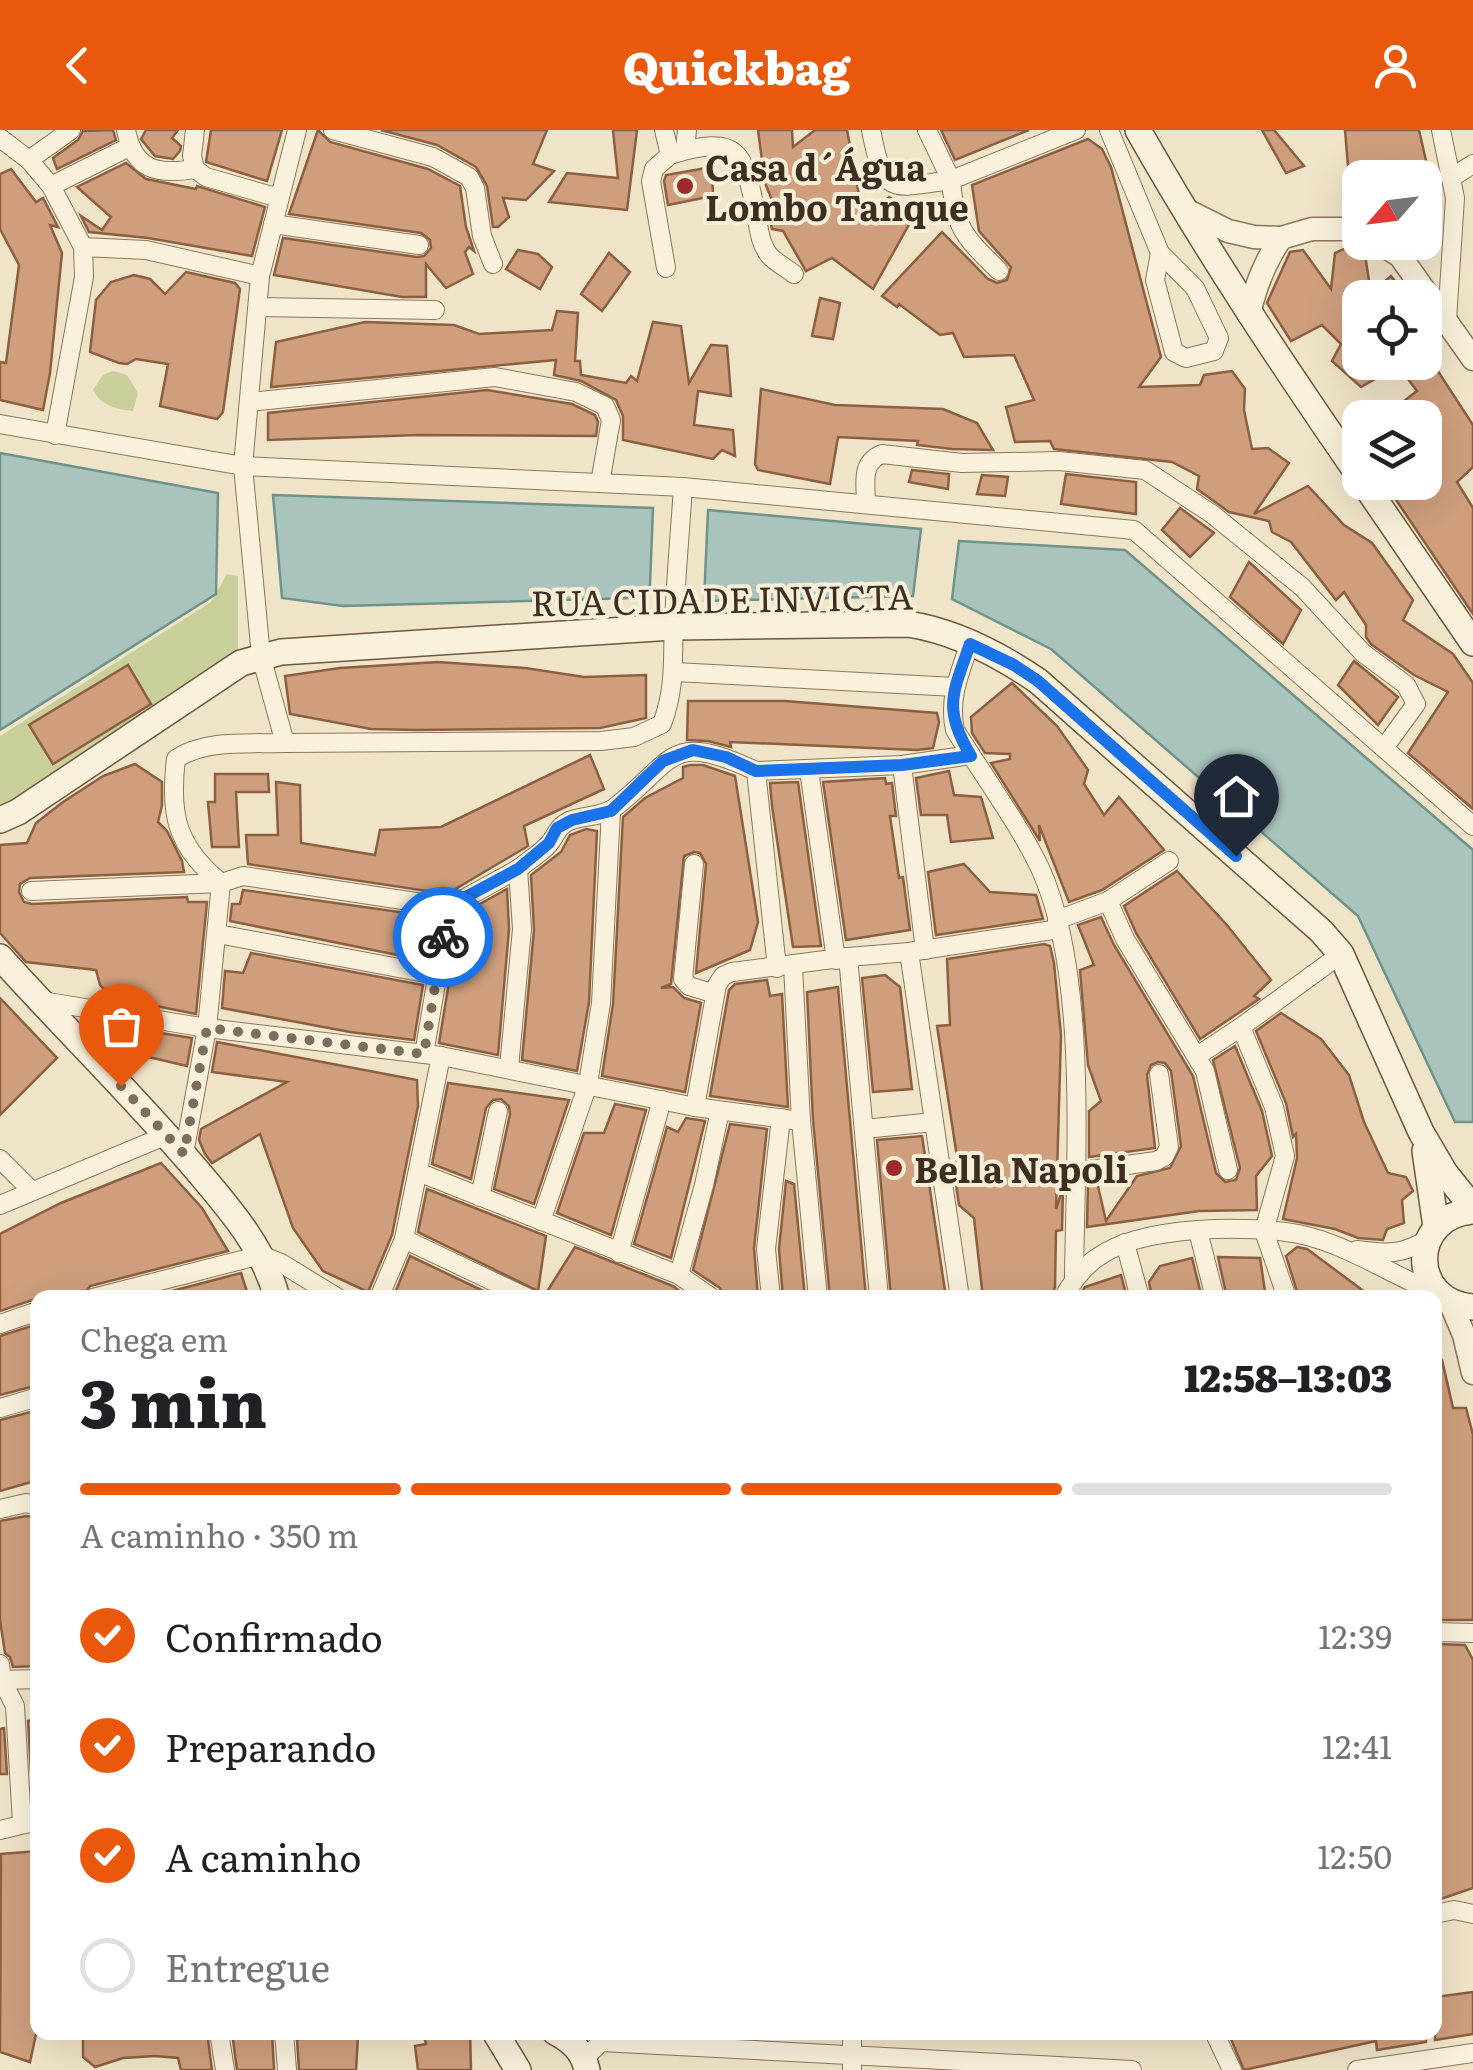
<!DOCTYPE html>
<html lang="pt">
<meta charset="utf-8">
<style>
:root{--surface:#fff;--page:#f2f2f2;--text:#202124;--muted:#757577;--line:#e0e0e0;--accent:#ea580c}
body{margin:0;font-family:Literata,serif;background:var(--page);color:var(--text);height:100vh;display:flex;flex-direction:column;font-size:38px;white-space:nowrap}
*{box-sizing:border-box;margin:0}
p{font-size:32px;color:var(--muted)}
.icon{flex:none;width:55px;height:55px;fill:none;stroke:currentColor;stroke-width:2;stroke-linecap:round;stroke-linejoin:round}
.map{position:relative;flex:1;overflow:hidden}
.sheet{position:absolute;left:30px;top:1160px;width:1412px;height:750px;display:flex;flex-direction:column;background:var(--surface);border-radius:20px;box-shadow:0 10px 40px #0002}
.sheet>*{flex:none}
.needle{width:65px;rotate:242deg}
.controls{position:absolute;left:1342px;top:30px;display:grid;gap:20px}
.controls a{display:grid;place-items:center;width:100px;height:100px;border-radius:20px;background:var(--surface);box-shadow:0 10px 40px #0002;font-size:50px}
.pin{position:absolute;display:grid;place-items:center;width:85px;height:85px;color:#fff;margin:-102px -42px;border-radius:50% 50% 50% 0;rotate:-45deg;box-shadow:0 0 10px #0007}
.pin .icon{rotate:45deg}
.courier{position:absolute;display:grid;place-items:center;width:100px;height:100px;margin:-50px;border:8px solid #1a73e8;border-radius:50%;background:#fff;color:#222;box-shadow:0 2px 12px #0007}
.head em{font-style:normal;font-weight:800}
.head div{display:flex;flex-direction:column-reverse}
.head{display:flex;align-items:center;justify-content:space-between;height:170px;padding:0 50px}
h1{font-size:65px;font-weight:800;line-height:75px}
.bar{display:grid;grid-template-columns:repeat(4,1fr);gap:15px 10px;align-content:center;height:120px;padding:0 50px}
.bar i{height:12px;border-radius:8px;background:var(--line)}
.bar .current{background:var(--accent)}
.bar p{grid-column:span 4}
ol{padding:0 50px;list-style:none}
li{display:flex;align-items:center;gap:30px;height:110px}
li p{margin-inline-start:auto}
li .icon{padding:10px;border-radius:50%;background:var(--accent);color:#fff;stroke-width:4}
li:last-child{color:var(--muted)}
li i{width:55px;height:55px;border:5px solid var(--line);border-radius:50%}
header{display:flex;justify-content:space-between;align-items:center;height:130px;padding:0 50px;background:var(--accent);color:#fff;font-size:45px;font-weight:800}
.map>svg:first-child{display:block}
</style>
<header><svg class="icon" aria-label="back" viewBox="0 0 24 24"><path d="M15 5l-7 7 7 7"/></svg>Quickbag<svg class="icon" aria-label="person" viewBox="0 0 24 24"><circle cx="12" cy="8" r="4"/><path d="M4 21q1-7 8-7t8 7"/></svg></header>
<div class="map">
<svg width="1473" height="1940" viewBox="0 0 1473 1940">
<rect width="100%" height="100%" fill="#f0e4c8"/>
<!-- green -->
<g fill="#c9cf9b">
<path d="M113 241 127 245 138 263 133 281C116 279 101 276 93 260L103 245Z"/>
<path d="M227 444 238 446V526L0 684V606L211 472Z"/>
</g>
<!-- water -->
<g fill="#a9c4bc" stroke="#6f938a" stroke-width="2.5">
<path d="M0 323 218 363 216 464 0 600Z"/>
<path d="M273 365 653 378 650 455 633 468 343 476 282 468Z"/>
<path d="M708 380 921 399 913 466 704 471Z"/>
<path d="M959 411 1125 420 1473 720V992H1455L1358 786 1051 519 952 469Z"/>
</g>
<!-- building -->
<g fill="#cf9f7d" stroke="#8d5f41" stroke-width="2.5">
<path d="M113 0 116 10 57 39 53 28 78 10 83 1Z"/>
<path d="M146 0H178L172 8 181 16 180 21 173 29 155 26 141 9Z"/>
<path d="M211 0H282L267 51 206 32Z"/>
<path d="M318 0 330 12 428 39 460 56 466 97 474 121 469 117 465 122 473 144 446 158 426 134V167H402L274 145 283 108 417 127 424 126 431 118 430 110 421 103 289 84Z"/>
<path d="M381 0H547L533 34 554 41 526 70 503 68 509 87 498 97H493L487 56 476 37 437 15Z"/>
<path d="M613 0H637L627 80 549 72 567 43 618 48Z"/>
<path d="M758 0H792L793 17 815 0H847L859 65 870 88 889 67 916 82 873 159 832 128 806 141 783 101 772 99 768 82 776 80 765 53Z"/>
<path d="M941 0H1029L955 30Z"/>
<path d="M1262 0H1274L1304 36 1286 43Z"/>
<path d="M1345 0H1419L1430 48H1349Z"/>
<path d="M1088 9 1102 19 1111 37 1161 227 1139 257 1200 255 1204 245 1232 241 1245 259 1244 280 1252 319 1268 318 1289 333 1254 384 1308 356 1344 395 1372 413 1413 470 1403 490 1453 524 1473 553V679L1408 623 1448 562 1414 545 1371 514 1366 507V495L1344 462 1336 470 1291 412 1272 402 1269 391 1229 382 1197 359 1199 346 1172 332 1054 319 1050 311 1015 312 1006 277 1034 270 1014 225 964 227 953 203 940 205 899 174 897 177 882 166 942 102 988 149 997 153 1007 150 1011 137 979 101 972 55Z"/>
<path d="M126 33 146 49 196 59 197 56 265 77 252 126 148 108 89 102 81 86 102 100 111 87 77 57Z"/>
<path d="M712 37 713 66 668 75 664 51 666 45Z"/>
<path d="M11 39 36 72 43 68 58 97 50 95 62 123 50 243 43 280 0 270V232L6 233 19 135 0 99V44Z"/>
<path d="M1348 117 1361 119 1365 125 1371 163 1391 146 1408 168H1360V232H1432L1473 295V337L1457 352 1473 378V484L1384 352H1425V288H1382L1417 261 1398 236 1361 257 1332 231 1341 214 1322 195 1291 211 1267 173 1290 122 1303 120 1331 159 1335 123Z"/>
<path d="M518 120 538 124 552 137 540 159 506 139Z"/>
<path d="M609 123 630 142 602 181 581 164Z"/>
<path d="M186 142 235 153 240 159 223 282 217 289 160 276 168 234 136 229 127 234 119 233 90 222 96 170 111 152 134 145 150 149 165 164Z"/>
<path d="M820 168 840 173 833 209 812 206Z"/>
<path d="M557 181 578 183 575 231H580L581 245 626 253 631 246 637 251 653 192 681 196 689 253 711 215 727 216 731 266 698 261 694 295 733 300 735 326 722 320 713 329 623 310V286L616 270 581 251 554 245 556 230 271 257 276 212 365 192 454 195 479 204 552 200Z"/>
<path d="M761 259 835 275 943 279 977 293 993 320 952 319 917 315 918 311 838 307 830 354 758 340 755 334Z"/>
<path d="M487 260 572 274 595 285 598 292 596 306 419 305 268 310V283Z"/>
<path d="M912 340 949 344 948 359 909 352Z"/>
<path d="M1066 344 1136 352V384L1061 374Z"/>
<path d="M982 345 1008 347 1005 366 977 364Z"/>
<path d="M1180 378 1214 403 1190 427 1162 400Z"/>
<path d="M1249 432 1301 480 1283 514 1230 467Z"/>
<path d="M1354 531 1398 567 1378 595 1338 555Z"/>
<path d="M438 532 525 538 584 547 646 545V588L600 598 416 600 371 599 290 584 285 546 340 538Z"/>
<path d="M128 535 151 574 53 634 29 595Z"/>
<path d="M1012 553 1057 596 1088 640 1084 654 1104 685 1119 667 1164 720 1102 760 1069 772 1039 695 1040 711 991 633 1010 629V624L985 623 972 603 971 587Z"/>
<path d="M688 571H785L937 583 939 592 933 618 917 620 730 612 731 617 708 611 687 610Z"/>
<path d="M590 625 604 659 524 696 528 716 447 764 248 734 246 705H278L276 652 300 655 301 713 375 725 380 700 441 697Z"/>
<path d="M135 634 162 652V675L158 692 167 701 182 731 184 742 30 748 20 754 19 762 24 772 32 774 187 767 188 772H207L196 884 111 867 100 855 96 840 26 832 0 803V715L27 713 36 693 63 672 103 646Z"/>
<path d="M690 635H703L735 646 758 792 750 820 696 843 706 734 700 723 694 722 684 726 671 854 661 858 673 857 684 868 701 873 685 962 602 946 613 874 623 687 645 668 683 648V637Z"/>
<path d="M949 641 954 665 981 667 993 708 951 712 947 685H921L916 648Z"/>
<path d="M215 644H268L269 662H236L239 717H212L208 672H215Z"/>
<path d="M885 648 886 654 892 653 896 686H890L899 748 903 747 910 800 846 810 823 652Z"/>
<path d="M798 652 821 816 793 817 772 676 770 653Z"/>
<path d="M586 699 597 701 589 872 577 941 522 930 534 800 531 745 561 722 570 705Z"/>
<path d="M964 734 990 762 1036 765 1043 789 936 805 928 742Z"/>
<path d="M1177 741 1226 794 1271 850 1254 866 1259 869 1200 909 1136 803 1124 776Z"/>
<path d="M507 759 509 799 498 925 439 913 460 785Z"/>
<path d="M243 760 435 787 427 831 230 791 232 774H240Z"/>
<path d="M1101 787 1114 815 1193 946 1216 1043 1225 1052 1236 1050 1240 1038 1213 930 1235 916 1262 981 1272 1026 1256 1046 1257 1080 1199 1081 1087 1097 1088 1053 1097 1052 1106 1091 1137 1046 1170 1038 1181 1016 1171 941 1165 933 1158 932 1151 935 1147 945 1155 1018 1089 1027V981L1101 971 1088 935 1080 840 1094 835 1078 795Z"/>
<path d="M1044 814 1050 816 1054 833 1061 905 1056 1079 1063 1058 1062 1100 1056 1101 1055 1157 1051 1168H983L974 1088 959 1075 954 1041 957 1027 937 896 950 895 947 829Z"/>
<path d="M251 823 423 855 414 910 350 902 222 878 225 841 243 843Z"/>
<path d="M885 845 900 857 912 959 873 962 862 848Z"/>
<path d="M767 850 770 866 782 864 788 977 710 966 729 860 735 854Z"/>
<path d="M838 857 866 1168H830L813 990 807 862Z"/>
<path d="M0 868 57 928 0 985Z"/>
<path d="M1281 883 1321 909 1349 945 1364 992 1388 1043 1406 1047 1413 1061 1402 1070 1404 1093 1387 1099 1383 1110 1358 1108 1335 1099 1283 1089 1297 1028 1296 1004 1293 1007 1286 973 1256 901Z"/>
<path d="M129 898 192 908 187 936 127 922Z"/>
<path d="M217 912 417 950 418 976 392 1105 368 1162 323 1141 293 1098 260 1004 212 1033 205 1024 199 1010 201 999 287 952 212 942Z"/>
<path d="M448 953 569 970 534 1074 494 1059 510 984 509 976 501 969 493 970 486 978 471 1049 432 1034Z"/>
<path d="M615 974 646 980 611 1105 557 1083 584 1003H604Z"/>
<path d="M686 988 705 991 671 1128 634 1114 667 997 678 1002Z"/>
<path d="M730 994 767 999 754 1118 758 1168H724L720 1158 693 1140Z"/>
<path d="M922 1006 946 1168H891L877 1010Z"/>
<path d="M161 1033 202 1078 228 1121 90 1156 81 1168H38L0 1181V1104L61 1073Z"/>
<path d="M786 1051 794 1054 805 1168H783L779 1119Z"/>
<path d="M427 1059 546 1106 538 1161 418 1102Z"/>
<path d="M575 1117 673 1156 689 1168H543Z"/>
<path d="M1297 1117 1307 1119 1373 1168H1299L1286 1126Z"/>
<path d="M410 1126 498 1168H393Z"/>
<path d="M1218 1127 1260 1128 1266 1168H1227Z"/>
<path d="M1192 1128 1202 1168H1152L1149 1152 1160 1136Z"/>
<path d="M241 1143 249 1168H145Z"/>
<path d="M1121 1145 1127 1168H1078L1085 1157Z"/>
<path d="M38 1194V1255L0 1265V1206Z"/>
<path d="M1442 1230 1453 1278H1466L1473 1305V1490H1435V1348L1440 1338 1435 1312V1231Z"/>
<path d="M38 1280V1350L0 1361V1290Z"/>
<path d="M26 1386 38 1388V1536L13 1537 10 1527 5 1523 0 1490V1391Z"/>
<path d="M1435 1514 1465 1515 1473 1530V1758L1435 1771Z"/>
<path d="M38 1588V1642H31L28 1591Z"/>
<path d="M4 1598 7 1644H0V1599Z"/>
<path d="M38 1721V1895L30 1932 0 1922 1 1724Z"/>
<path d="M1473 1862V1904L1435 1910V1867Z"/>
<path d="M83 1902H207L212 1940H181L178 1928 155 1926 123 1928 95 1937 83 1927Z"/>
<path d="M232 1902H272L274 1940H237Z"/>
<path d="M423 1902H470L471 1940H418L415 1916 426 1914Z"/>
<path d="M1228 1902H1426V1912L1377 1920 1376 1911 1244 1940Z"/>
<path d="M358 1907 356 1940H299L297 1909Z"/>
</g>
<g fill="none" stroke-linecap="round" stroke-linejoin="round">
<defs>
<g id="minor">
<path d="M126 0C134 41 158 45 195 39"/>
<path d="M195 0 192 26 195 39 206 47 279 68"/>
<path d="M297 0 260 146 243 336 261 526 285 613 601 611 634 607 662 594C676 556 672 531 674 492 676 447 680 402 683 357L1134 400 1473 696"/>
<path d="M333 0 433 27 469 47 475 58 482 106 493 134"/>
<path d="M664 0 670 25 654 39 651 51 666 138"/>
<path d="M871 0C884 66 889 59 951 50L927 0"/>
<path d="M1109 0 1160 123 1195 158 1219 208 1214 221 1186 228 1174 222 1155 150 1160 123"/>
<path d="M1441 0 1455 68 1447 190"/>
<path d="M0 8 29 30 51 56 83 117 84 147 55 305"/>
<path d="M685 20 687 0"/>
<path d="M670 25C744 2 744 25 757 89 759 101 761 115 769 125 775 132 786 138 794 144"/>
<path d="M29 30 71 0"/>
<path d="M1451 48 1473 34"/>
<path d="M51 56 129 17"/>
<path d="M273 94 419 115"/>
<path d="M83 117 146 120 260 146"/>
<path d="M999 141C965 107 955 100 951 50L1076 0"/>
<path d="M258 177 435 180"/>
<path d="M249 272 495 247 576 262 605 276 611 290 600 353"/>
<path d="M0 294 243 336 683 357"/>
<path d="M866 374C866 353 860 333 882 324L962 333 1059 331 1145 340 1212 384 1302 457 1363 523 1406 555 1416 574 1384 618"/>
<path d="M970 513C960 542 948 569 955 600 981 642 1019 694 1040 738 1089 845 1075 1031 1074 1149"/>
<path d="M675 542 955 557"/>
<path d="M285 613C250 614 205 609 176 629 169 685 177 717 221 753L243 746 449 777 518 739 522 799 509 938"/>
<path d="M902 635 925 820"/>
<path d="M809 640 836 830"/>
<path d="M694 734 683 849 689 856 715 864"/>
<path d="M518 739C528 731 541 723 549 714 557 704 557 697 569 691 583 685 602 687 614 678 676 630 668 600 756 641"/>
<path d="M31 761 221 753 207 898 42 871"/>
<path d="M1108 771 1125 809 1205 941 1228 1040"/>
<path d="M1057 790 1108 771 1169 731"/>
<path d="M218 804 436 845"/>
<path d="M909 822 960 1168"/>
<path d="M793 836 801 991 818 1168"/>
<path d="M777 838 756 641 902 635 971 625"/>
<path d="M424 924 449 777"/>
<path d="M1197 926 1241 897"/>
<path d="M695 977 717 855 723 846 732 842 848 827"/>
<path d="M864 999 934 992"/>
<path d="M184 1024 207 898 441 926"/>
<path d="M0 1029 31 1060"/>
<path d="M418 1042 679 1145 712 1168"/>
<path d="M1075 1042 1156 1031 1164 1027 1169 1017 1159 944"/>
<path d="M480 1067 498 981"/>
<path d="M0 1075 167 1005"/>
<path d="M541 1091 588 954 601 873 611 681"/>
<path d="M1198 1101 1215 1168"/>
<path d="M404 1109 441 926 695 977 801 991"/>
<path d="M1125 1113 1140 1168"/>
<path d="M1357 1120C1386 1124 1403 1125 1428 1109"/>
<path d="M619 1123 662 970"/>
<path d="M679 1145 704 1055 720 981"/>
<path d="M93 1168 261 1125 281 1133 338 1168"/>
<path d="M379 1168 404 1109 528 1168"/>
<path d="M771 1168 766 1119 781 988"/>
<path d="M879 1168 848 827 909 822 1059 799"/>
<path d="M1063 1168C1072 1152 1083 1137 1098 1127 1143 1095 1251 1094 1303 1105 1351 1116 1394 1147 1439 1164"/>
<path d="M1287 1168 1264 1101 1285 1026 1274 977 1241 897 1341 824"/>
<path d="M0 1194 38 1181"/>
<path d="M0 1278 38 1267"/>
<path d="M0 1379 26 1373 38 1376"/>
<path d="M1435 1502 1473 1503"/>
<path d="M0 1534 2 1550 15 1576 22 1693"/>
<path d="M2 1550 38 1549"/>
<path d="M0 1700 38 1691"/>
<path d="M1435 1784 1454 1780 1473 1784"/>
<path d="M219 1902 225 1940"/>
<path d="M284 1902 287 1940"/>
<path d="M852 1902V1940"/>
<path d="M1214 1902 1232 1940"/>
<path d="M585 1928 601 1912 1132 1940"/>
<path d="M1357 1940 1473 1923"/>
</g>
<g id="tertiary">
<path d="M1184 79 1228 101 1254 107 1281 108 1312 99H1355L1360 102"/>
<path d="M1378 112 1400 126 1473 229"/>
<path d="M1249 185C1255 156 1264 133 1281 108"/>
<path d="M1450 1172 1464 1205 1473 1243"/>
</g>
<g id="secondary">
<path d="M1138 0C1206 120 1282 234 1360 347"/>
<path d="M1363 352 1473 513"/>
<path d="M0 690 18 682 241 533 281 522 673 497 908 494C954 501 1000 525 1038 551L1321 801 1341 824 1421 1002 1445 1043 1473 1078"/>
<path d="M0 827C64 898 133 965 195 1038 228 1077 264 1117 277 1168"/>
<path d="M1425 1021 1436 1097"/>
<path d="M1473 1081C1408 1086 1409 1173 1473 1177"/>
<path d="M495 1902 518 1940"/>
<path d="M555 1902C572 1911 583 1921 587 1940"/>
</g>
</defs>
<!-- minor casing -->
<use href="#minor" stroke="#8d765c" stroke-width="20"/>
<!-- tertiary casing -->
<use href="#tertiary" stroke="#8d765c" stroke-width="25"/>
<!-- secondary casing -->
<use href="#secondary" stroke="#6f573f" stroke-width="28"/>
<!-- minor -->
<use href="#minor" stroke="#faf1dc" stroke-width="18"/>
<!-- tertiary -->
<use href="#tertiary" stroke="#faf1dc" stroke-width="22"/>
<!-- secondary -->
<use href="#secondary" stroke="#faf1dc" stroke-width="25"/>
</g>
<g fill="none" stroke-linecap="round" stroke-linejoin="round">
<!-- done -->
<path stroke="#7c6e5b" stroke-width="10" stroke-dasharray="0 18" d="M121 956 184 1024 207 898 424 924 443 807"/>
<!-- route -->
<path stroke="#1a73e8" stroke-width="12" d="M443 807 449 776 518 739 549 713 557 698 572 690 611 681 663 631 693 620 726 627 756 641 902 635 971 626C942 578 953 563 970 514L1014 535 1038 551 1236 726"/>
</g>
<!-- markers -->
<g fill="#9e2a2b" stroke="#f7eed8" stroke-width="4">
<circle cx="685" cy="56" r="10"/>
<circle cx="894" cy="1038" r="10"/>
</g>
<g text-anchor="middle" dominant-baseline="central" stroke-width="8" stroke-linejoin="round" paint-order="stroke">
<!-- poi labels -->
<g font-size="35" font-weight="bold" fill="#3d2e20" stroke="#f7eed8" text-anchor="start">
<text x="705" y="36">Casa d´Água<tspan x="705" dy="40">Lombo Tanque</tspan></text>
<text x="914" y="1038">Bella Napoli</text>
</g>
<!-- street labels -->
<g font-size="35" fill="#3d2e20" stroke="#f7eed8">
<text transform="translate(722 468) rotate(-1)">RUA CIDADE INVICTA</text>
</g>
</g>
</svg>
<div class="controls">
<a><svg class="needle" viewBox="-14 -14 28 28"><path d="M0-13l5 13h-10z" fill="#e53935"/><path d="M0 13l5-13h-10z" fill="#757577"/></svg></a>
<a><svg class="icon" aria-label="locate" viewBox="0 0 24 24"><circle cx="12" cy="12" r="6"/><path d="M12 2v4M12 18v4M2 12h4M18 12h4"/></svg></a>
<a><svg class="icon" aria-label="layers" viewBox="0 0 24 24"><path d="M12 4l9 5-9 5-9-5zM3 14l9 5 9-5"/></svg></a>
</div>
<div class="pin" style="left:121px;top:956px;background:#ea580c"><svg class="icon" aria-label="bag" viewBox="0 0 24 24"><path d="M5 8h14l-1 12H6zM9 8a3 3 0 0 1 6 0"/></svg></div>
<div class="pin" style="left:1236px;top:726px;background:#1f2937"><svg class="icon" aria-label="home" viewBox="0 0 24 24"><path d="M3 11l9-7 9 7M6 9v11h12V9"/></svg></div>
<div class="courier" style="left:443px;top:807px"><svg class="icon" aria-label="bike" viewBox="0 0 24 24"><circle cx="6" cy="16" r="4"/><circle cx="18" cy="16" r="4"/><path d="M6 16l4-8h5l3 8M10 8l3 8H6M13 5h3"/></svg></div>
<section class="sheet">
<div class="head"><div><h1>3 min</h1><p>Chega em</p></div><em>12:58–13:03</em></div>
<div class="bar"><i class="current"></i><i class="current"></i><i class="current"></i><i></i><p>A caminho · 350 m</p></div>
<ol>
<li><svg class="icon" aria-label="check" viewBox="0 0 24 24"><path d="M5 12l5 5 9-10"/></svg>Confirmado<p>12:39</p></li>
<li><svg class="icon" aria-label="check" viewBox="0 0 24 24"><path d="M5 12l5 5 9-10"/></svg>Preparando<p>12:41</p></li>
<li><svg class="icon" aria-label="check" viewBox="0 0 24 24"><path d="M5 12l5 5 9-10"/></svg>A caminho<p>12:50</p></li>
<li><i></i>Entregue</li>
</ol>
</section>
</div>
